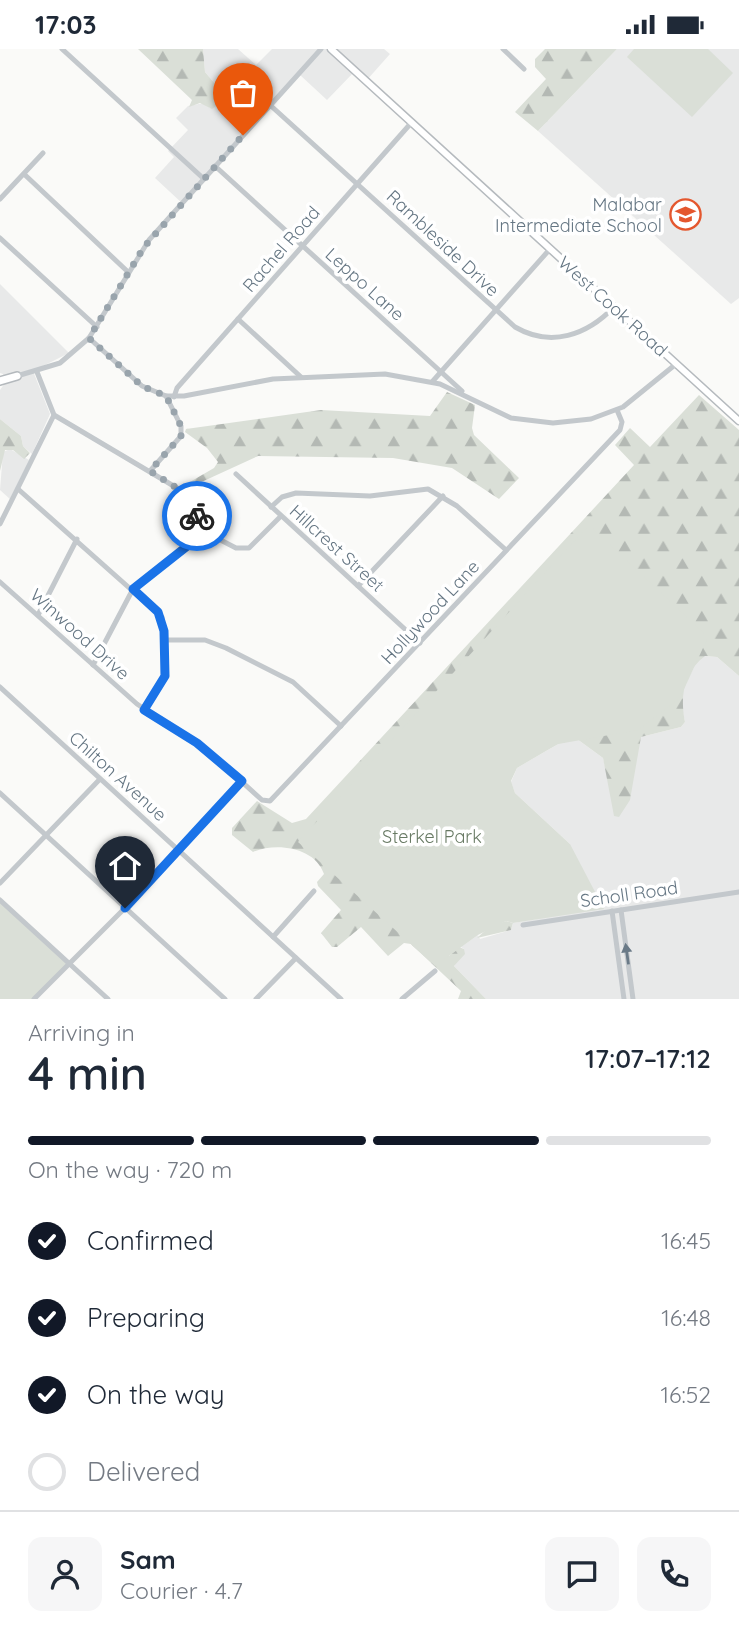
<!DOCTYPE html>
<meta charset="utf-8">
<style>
:root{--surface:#fff;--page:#f6f6f7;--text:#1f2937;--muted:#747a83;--line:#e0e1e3;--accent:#111827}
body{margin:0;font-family:Quicksand,sans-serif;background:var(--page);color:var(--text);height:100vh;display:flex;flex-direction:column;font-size:26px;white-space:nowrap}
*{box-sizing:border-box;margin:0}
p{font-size:23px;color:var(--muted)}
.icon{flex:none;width:38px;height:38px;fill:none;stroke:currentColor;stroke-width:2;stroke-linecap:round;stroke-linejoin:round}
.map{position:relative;height:950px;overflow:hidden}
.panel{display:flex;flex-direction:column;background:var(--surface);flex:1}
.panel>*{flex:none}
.pin{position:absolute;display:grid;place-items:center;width:60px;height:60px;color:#fff;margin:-72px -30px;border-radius:50% 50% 50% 0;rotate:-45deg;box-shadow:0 0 7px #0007}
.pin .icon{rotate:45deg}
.courier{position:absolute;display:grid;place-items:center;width:70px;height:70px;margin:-35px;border:5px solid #1a73e8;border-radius:50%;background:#fff;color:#222;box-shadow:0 2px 9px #0007}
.headline em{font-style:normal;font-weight:600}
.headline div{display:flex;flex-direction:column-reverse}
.headline{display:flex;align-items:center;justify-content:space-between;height:119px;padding:0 28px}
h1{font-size:46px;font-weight:600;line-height:52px}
.bar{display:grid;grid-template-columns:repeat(4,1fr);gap:10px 7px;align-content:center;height:84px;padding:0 28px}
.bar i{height:9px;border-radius:5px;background:var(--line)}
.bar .current{background:var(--accent)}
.bar p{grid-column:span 4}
.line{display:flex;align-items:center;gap:18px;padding:0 28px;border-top:2px solid var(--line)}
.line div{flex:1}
.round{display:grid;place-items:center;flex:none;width:74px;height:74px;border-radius:14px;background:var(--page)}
ol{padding:0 28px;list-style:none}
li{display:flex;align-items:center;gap:21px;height:77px}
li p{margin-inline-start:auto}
li .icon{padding:7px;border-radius:50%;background:var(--accent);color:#fff;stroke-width:4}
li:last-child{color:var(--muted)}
li i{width:38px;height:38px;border:4px solid var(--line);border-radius:50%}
.status{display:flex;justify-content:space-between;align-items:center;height:49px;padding:0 35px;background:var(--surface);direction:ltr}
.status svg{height:19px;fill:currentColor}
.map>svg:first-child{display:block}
</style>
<div class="status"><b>17:03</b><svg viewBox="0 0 49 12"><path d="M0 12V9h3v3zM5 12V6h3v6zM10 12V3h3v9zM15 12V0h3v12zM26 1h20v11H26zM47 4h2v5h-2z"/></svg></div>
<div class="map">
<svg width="739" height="950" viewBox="0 0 739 950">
<defs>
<pattern id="forest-firs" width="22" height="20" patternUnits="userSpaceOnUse" patternTransform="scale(1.75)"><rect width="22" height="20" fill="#dadfd7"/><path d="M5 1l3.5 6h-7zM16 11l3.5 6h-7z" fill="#b4b9b4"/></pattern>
</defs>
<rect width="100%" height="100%" fill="#fafaf8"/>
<!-- built -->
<g fill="#e8e9e9">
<path d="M203 0H238L256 16 272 0H384L390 5 366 32 355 22 327 51 300 26 183 155 155 129 174 108 168 102 188 81 176 69 188 57 204 54 210 59 222 43 205 23Z"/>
<path d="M617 0H739V249L731 255 538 82Z"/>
<path d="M0 235 69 304 33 322 50 365 32 405 23 397 21 387 0 370V341L5 334 3 325 0 324Z"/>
<path d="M10 400 29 411 10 450 0 441 3 403Z"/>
<path d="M704 607 717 608 739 627V950H486L454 917 464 900 461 898 478 886 480 890 511 881 513 874 537 870 570 795 515 744 511 733 517 719 558 695 577 690 603 709 609 733 638 699 641 688 681 678 685 673 680 649 684 638 696 614Z"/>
</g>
<!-- forest -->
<g fill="url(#forest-firs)">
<path d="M138 0H203L205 23 222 43 219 55 212 60 200 54 189 58 192 51Z"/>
<path d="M545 0H617L538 82 515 63 546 30 535 18V10Z"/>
<path d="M447 343 475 356 472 379 474 386 519 429 499 450 452 419 393 409 258 407 184 441 183 437 214 419 218 413 207 399 185 383 186 380 321 361 430 367Z"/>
<path d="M699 346 739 381V627L717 608 705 607C683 624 680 648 685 673L681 678 641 688 630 751 619 768 614 767 603 709 577 690 558 695 502 724 449 907 459 898 464 900 465 905 454 917 486 950H458L461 942 411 895 404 894 388 907 361 878 337 898H332L321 884 341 861 318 837 317 833 324 825C315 798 276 793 253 803L232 786V779L257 752 292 774 306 770 634 416 615 396 630 379 650 398Z"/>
<path d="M0 370 21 387 23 397 30 404 24 410 13 401H5L0 422Z"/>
<path d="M506 872 513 874 511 881 477 889 489 878Z"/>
</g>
<!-- green -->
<g fill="#dadfd7">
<path d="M634 0H708L733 24 692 68 627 8Z"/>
<path d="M589 476 708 588 680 649 638 681 558 695 517 719 511 732 515 744 570 795 604 860 513 874 506 872 478 886 435 917 298 793Z"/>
<path d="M0 851 70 915 34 950H0Z"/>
</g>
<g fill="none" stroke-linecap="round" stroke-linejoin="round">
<defs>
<path id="major" d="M331 0 739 372"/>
<path id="highway" d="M0 332 17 327"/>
</defs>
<!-- major casing -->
<use href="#major" stroke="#b5babe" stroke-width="9"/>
<!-- highway casing -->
<use href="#highway" stroke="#b4b9bd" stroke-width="10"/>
<!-- minor -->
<g stroke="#c3c8cc" stroke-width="5">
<path d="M62 0 204 130"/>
<path d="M503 0 524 20"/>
<path d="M270 56 515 278C551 299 587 286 614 258"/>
<path d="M215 117 462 342"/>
<path d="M24 125 127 222"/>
<path d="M0 150 43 104"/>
<path d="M0 189 97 278"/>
<path d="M238 270 301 328"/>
<path d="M89 289 142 337 166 347H184L273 330 385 325 440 335 511 369 553 374 591 370 623 358 676 315"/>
<path d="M17 327 60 314 89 289 149 191 321 0"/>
<path d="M432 333 550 200"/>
<path d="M174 348 177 339 412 73"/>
<path d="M54 366 177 439 188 452 205 483"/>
<path d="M150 422 181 387V377L166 347"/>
<path d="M236 425 420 594"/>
<path d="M18 440 162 568 165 627 144 661"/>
<path d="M271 458 282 448 296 444 370 447 428 440 457 457 506 501"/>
<path d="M0 475 54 366 37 323"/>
<path d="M205 483 236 499H249L281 467"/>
<path d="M0 533 137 655 210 704 262 751 270 752 620 381 622 373 617 361"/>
<path d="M358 537 443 447"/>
<path d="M38 566 77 490"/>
<path d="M165 591H205L226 599 293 633 341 677"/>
<path d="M93 616 133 540 205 483"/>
<path d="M0 638 341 950"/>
<path d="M0 744 225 950"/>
<path d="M0 834 100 730"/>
<path d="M0 851 108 950"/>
<path d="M621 861 633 950"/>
<path d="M612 862 624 950"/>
<path d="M523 876 739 843"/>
<path d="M273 888 314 842"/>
<path d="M34 950 125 859 242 732"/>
<path d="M256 950 296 909"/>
<path d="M402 950 435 922"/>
</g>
<!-- major -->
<use href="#major" stroke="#fff" stroke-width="6"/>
<!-- highway -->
<use href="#highway" stroke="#fff" stroke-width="7"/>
</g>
<!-- one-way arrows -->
<defs><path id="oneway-solid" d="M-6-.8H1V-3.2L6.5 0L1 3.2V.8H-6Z" transform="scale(1.75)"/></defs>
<use fill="#6a7a87" href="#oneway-solid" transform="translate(627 905) rotate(-98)"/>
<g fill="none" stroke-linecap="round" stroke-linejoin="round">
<!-- done -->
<path stroke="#99a4ac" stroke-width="7" stroke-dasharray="0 12.6" d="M197 467 177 439 150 422 181 387V377L166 347 142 337 89 289 144 198 243 86"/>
<!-- route -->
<path stroke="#1a73e8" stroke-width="9" d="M125 859 242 732 197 694 144 661 165 627 164 582 158 563 133 540 205 483 197 467"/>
</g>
<!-- icons -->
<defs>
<symbol id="school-ring" viewBox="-11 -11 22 22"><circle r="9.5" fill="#fff" stroke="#e4572e" stroke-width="1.5"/><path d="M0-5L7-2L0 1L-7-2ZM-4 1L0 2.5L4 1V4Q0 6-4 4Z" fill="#e4572e"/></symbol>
</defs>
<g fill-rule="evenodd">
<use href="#school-ring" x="668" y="148" width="35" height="35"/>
</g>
<g text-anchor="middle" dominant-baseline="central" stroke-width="7" stroke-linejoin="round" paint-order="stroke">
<!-- poi labels -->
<g font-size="18" fill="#657683" stroke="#fff" text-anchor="end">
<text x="662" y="155">Malabar<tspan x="662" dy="21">Intermediate School</tspan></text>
</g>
<!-- street labels -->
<g font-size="18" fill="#657683" stroke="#fff">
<text transform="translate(443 194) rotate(43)">Rambleside Drive</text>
<text transform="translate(281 200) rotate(-49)">Rachel Road</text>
<text transform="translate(365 235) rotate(42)">Leppo Lane</text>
<text transform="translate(613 257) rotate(42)">West Cook Road</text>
<text transform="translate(337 499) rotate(42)">Hillcrest Street</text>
<text transform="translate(430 563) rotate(-47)">Hollywood Lane</text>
<text transform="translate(80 585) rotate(42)">Winwood Drive</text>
<text transform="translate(118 727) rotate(42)">Chilton Avenue</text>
<text transform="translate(629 845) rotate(-8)">Scholl Road</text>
</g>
<!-- park labels -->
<g font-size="18" fill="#687a64" stroke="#fff">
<text x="432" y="787">Sterkel Park</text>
</g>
</g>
</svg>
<div class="pin" style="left:243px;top:86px;background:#ea580c"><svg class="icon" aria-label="bag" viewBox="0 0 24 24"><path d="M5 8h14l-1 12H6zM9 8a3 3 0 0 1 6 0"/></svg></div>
<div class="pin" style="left:125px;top:859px;background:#1f2937"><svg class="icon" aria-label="home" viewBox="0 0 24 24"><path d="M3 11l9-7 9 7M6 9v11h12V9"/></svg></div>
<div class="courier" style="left:197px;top:467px"><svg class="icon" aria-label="bike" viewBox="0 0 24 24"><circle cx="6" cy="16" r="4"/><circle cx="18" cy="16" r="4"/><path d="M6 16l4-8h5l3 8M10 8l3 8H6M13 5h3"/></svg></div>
</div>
<section class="panel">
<div class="headline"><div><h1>4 min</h1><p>Arriving in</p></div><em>17:07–17:12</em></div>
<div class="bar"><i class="current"></i><i class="current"></i><i class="current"></i><i></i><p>On the way · 720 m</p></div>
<ol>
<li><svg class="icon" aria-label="check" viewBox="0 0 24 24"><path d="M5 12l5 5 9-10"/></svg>Confirmed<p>16:45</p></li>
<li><svg class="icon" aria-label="check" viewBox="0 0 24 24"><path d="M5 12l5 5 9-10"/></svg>Preparing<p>16:48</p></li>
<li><svg class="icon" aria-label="check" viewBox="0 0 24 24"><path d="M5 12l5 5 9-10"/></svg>On the way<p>16:52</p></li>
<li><i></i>Delivered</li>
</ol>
<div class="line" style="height:126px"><a class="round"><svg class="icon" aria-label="person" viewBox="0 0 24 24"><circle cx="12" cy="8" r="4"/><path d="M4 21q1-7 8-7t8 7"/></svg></a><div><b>Sam</b><p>Courier · 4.7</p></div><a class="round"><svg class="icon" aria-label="chat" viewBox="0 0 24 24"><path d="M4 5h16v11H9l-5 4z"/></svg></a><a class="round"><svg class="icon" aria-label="phone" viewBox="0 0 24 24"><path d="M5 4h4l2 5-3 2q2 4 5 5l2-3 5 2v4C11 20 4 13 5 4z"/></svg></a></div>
</section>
